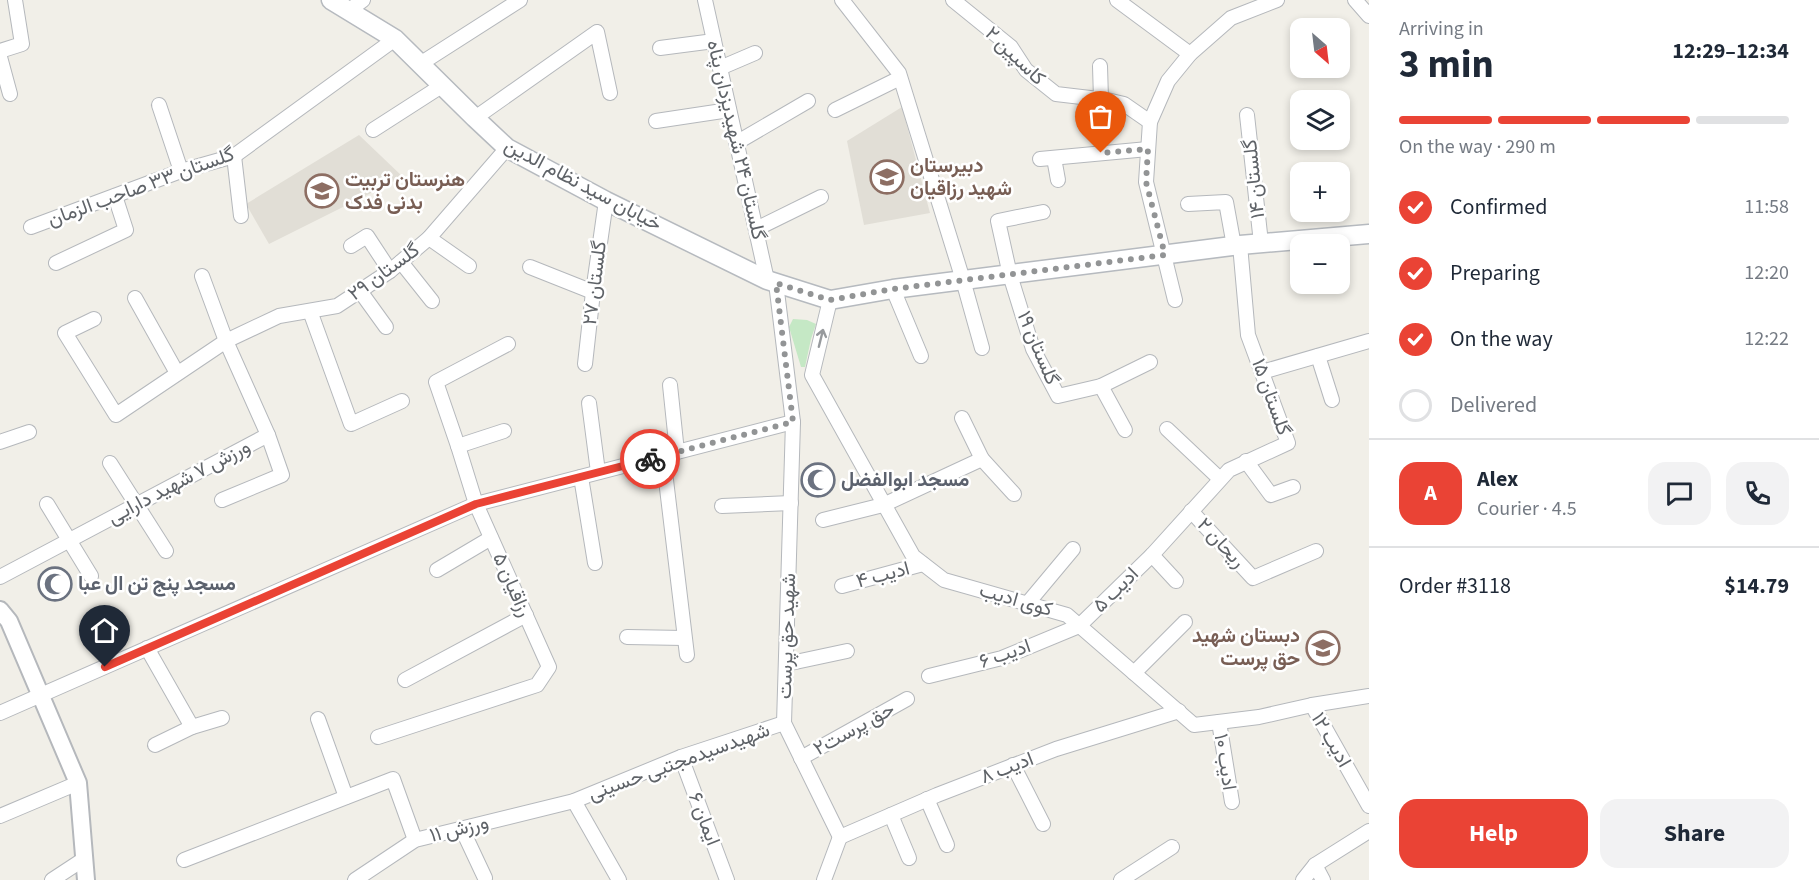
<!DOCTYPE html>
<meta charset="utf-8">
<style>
:root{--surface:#fff;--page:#f2f2f3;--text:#1f2937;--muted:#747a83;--line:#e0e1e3;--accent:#ea4335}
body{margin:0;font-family:"Source Sans 3",Vazirmatn,sans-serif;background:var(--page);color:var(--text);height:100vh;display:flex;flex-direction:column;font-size:22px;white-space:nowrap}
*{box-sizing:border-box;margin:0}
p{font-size:20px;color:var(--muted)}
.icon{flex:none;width:33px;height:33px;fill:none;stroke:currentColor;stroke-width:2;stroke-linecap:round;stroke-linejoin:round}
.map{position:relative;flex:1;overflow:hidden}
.drawer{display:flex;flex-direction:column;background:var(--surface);width:450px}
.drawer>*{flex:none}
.needle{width:39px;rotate:152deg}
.controls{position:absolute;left:1290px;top:18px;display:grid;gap:12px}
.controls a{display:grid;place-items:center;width:60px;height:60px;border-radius:12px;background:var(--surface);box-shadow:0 3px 9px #0003;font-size:30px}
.pin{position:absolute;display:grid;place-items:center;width:51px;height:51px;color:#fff;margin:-62px -26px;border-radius:50% 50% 50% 0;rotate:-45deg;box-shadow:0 0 6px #0007}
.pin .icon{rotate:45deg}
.courier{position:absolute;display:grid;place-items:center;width:60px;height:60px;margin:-30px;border:4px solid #ea4335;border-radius:50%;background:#fff;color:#222;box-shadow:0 2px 8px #0007}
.head em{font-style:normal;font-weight:700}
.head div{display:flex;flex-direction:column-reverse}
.head{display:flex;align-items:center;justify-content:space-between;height:102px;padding:0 30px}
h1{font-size:39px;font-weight:700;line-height:45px}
.bar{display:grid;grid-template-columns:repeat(4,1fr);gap:9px 6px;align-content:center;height:72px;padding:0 30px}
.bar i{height:8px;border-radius:4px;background:var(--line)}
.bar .selected{background:var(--accent)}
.bar p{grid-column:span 4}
.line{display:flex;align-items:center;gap:15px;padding:0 30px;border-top:2px solid var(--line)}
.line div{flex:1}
.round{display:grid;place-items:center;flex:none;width:63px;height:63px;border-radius:18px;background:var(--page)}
ol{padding:0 30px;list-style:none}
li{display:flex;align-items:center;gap:18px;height:66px}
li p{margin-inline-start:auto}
li .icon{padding:6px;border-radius:50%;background:var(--accent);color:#fff;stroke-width:4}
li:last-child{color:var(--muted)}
li i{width:33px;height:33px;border:3px solid var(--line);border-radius:50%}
.action{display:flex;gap:12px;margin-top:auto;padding:12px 30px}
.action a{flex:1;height:69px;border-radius:18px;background:var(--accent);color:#fff;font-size:24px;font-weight:700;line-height:69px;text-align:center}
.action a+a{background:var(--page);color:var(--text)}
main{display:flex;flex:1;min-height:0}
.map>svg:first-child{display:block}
</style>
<main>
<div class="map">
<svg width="1369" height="880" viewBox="0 0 1369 880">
<rect width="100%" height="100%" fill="#f1efe8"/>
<!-- education -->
<g fill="#e1ded6">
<path d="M902 107 930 213 864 225 847 141Z"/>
<path d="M359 135 403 177 269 244 246 204Z"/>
</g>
<!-- green -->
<path fill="#c5e8c5" d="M793 319 807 320 816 324 811 339 805 367H801L789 327Z"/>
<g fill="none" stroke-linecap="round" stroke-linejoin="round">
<defs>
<g id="minor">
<path d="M705 0 767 280"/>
<path d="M842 0 899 73 963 280 982 348"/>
<path d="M953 0 1011 47 1026 70 1056 94 1107 100 1124 104 1150 122"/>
<path d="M1117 0 1190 54"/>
<path d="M1355 0 1369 16"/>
<path d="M348 11 363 0"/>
<path d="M660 48 714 41"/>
<path d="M0 51 22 44 15 0"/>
<path d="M0 57 10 94"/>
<path d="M420 64 520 0"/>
<path d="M1100 66 1101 99"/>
<path d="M720 68 755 53"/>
<path d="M159 105 181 171"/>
<path d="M835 110 900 78"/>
<path d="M1247 115 1261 243"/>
<path d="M475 118 597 32 610 93"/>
<path d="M656 121 729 110"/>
<path d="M373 130 443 85"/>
<path d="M736 143 808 101"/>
<path d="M234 156 241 216"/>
<path d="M1054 158 1058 180"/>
<path d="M1040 159 1148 149"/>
<path d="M1188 204 1226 202 1234 246"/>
<path d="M1043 212 998 221 1010 275 1033 349 1058 396 1101 386 1150 362"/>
<path d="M31 227 181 171 234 156 395 39"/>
<path d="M756 229 821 197"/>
<path d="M429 238 469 266"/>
<path d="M351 246 367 236 390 271"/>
<path d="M401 262 432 301"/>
<path d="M56 263 126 230 115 196"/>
<path d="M530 267 593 292"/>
<path d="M776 283 793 422 784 723 840 837"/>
<path d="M893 289 921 356"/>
<path d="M360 291 386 327"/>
<path d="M135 298 177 373"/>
<path d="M830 300 812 375 913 556 944 580 1067 615 1194 725 1259 717 1312 705 1369 696"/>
<path d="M1175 300 1146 182 1150 122 1168 81 1190 54 1231 18 1277 0"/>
<path d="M310 311 351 424 402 401"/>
<path d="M94 319 65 333 116 415 226 341 279 316 337 306 390 271 429 238 507 148"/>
<path d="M1318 356 1332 400"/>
<path d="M585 364 593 292 606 201"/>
<path d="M1262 372 1369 341"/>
<path d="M670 385 677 452"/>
<path d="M1101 386 1125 430"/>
<path d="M589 403 598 472"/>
<path d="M1167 429 1220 479"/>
<path d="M0 442 29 432"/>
<path d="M458 446 504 431"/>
<path d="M663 455 687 655"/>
<path d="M982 459 1014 494"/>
<path d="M1246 461 1271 495 1293 487"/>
<path d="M110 463 166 551"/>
<path d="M581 477 595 563"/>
<path d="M222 500 282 475 268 435"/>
<path d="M47 504 91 576"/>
<path d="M722 506 791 503"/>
<path d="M1191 511 1253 578 1316 551"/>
<path d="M823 520 883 505 982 459 962 418"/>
<path d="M1152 555 1176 581"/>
<path d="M437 570 491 538"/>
<path d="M0 577 268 435 226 341 202 276"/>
<path d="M842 586 923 564"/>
<path d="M1027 604 1073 549"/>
<path d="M627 637 684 638"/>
<path d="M147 648 192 727"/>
<path d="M786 664 847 651"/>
<path d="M1134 673 1185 622"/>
<path d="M929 676 1002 658 1079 626 1152 555 1229 470 1288 443 1248 335 1240 245"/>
<path d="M405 680 526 615"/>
<path d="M1312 705 1369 806"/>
<path d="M0 713 476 504 793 422"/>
<path d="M318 719 346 797"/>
<path d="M1219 722 1232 802"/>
<path d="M378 737 537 685 549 667 476 504 458 446 436 382 508 344"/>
<path d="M155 745 192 727 222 718"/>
<path d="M681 757 727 880"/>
<path d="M801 758 907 699"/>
<path d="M1013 765 1043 824"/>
<path d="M927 799 947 845"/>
<path d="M574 801 619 880"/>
<path d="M891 815 909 858"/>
<path d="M0 816 78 783"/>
<path d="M462 829 485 878"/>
<path d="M840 837 937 795 1056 749 1179 711"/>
<path d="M184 860 393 779 415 840"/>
<path d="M1315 865 1323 880"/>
<path d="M52 880 84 859"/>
<path d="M355 880 415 840 574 801 681 757 784 723"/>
<path d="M824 880 840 837"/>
<path d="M1121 880 1172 847"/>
<path d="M1303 880 1315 865 1369 831"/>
</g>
<path id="tertiary" d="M0 610 9 621 78 783 86 880"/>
<path id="secondary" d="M331 0 395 39 475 118 507 148 606 201 767 280 830 300 893 289 1240 245 1369 234"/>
</defs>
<!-- minor casing -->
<use href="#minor" stroke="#b5b8bc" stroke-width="16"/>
<!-- tertiary casing -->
<use href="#tertiary" stroke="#b5b8bc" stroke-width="20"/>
<!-- secondary casing -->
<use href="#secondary" stroke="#b6babf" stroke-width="21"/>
<!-- minor -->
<use href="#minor" stroke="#fff" stroke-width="14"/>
<!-- tertiary -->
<use href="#tertiary" stroke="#fff" stroke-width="16"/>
<!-- secondary -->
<use href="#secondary" stroke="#fff" stroke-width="18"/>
</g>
<!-- one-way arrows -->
<defs><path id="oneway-shaft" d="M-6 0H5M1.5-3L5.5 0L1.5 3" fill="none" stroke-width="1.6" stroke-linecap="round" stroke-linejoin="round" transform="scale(1.5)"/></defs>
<use stroke="#979a9d" href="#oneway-shaft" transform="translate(821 338) rotate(-76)"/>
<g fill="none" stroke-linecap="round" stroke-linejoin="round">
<!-- done -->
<path stroke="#929495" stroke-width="6" stroke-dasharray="0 10.8" d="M650 459 793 422 776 283 830 300 893 289 1165 255 1146 182 1148 149 1101 153"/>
<!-- route -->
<path stroke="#ea4335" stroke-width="8" d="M105 667 476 504 650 459"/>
</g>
<!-- icons -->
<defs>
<symbol id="school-ring" viewBox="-11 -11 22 22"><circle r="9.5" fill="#fff" stroke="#8d6e63" stroke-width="1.5"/><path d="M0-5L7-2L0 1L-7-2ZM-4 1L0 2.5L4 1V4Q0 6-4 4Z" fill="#8d6e63"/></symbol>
<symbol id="mosque-ring" viewBox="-11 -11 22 22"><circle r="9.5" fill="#fff" stroke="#6b7280" stroke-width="1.5"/><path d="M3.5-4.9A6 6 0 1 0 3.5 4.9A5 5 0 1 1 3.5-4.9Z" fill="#6b7280"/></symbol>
</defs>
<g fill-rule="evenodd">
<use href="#school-ring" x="868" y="158" width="38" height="38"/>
<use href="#school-ring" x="303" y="172" width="38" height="38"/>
<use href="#mosque-ring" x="799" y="461" width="38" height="38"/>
<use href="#mosque-ring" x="36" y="565" width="38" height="38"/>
<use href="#school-ring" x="1304" y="629" width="38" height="38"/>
</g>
<g text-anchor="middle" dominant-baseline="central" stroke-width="5" stroke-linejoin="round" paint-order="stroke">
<!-- street labels -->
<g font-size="20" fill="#5f6368" stroke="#fff">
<text transform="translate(1015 56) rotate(44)">کاسپین ۲</text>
<text transform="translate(736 140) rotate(77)">گلستان ۲۴ شهیدیزدان پناه</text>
<text transform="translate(1254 179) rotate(-96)">گلستان ۱۴</text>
<text transform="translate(583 185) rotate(28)">خیابان سید نظام الدین</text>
<text transform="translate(141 187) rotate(-20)">گلستان ۳۳ صاحب الزمان</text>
<text transform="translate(384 272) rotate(-36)">گلستان ۲۹</text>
<text transform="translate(595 283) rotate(-83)">گلستان ۲۷</text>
<text transform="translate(1038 348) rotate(67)">گلستان ۱۹</text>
<text transform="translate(1271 397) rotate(70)">گلستان ۱۵</text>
<text transform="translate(179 482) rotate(-28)">ورزش ۷ شهید دارایی</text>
<text transform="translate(1221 543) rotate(47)">ریحان ۲</text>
<text transform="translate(883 575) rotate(-15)">ادیب ۴</text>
<text transform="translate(512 585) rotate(66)">رزاقیان ۵</text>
<text transform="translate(1116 590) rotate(-45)">ادیب ۵</text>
<text transform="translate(1016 600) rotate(16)">کوی ادیب</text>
<text transform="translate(787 636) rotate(-88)">شهید حق پرست</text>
<text transform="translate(1005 654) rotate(-19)">ادیب ۶</text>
<text transform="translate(854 729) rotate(-29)">حق پرست۲</text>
<text transform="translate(1331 740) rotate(60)">ادیب ۱۲</text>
<text transform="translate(679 762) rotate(-20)">شهیدسیدمجتبی حسینی</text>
<text transform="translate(1225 762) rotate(81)">ادیب ۱۰</text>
<text transform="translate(1007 768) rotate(-21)">ادیب ۸</text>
<text transform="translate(704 819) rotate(69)">ایمان ۶</text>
<text transform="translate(459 829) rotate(-14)">ورزش ۱۱</text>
</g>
<!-- education labels -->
<g font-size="20" font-weight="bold" fill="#785e54" stroke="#fff" text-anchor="start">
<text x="910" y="166">دبیرستان<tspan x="910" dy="23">شهید رزاقیان</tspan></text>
<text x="345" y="180">هنرستان تربیت<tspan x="345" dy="23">بدنی فدک</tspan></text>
<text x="1300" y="636" text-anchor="end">دبستان شهید<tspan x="1300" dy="23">حق پرست</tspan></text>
</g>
<!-- worship labels -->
<g font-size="20" font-weight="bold" fill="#5b616d" stroke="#fff" text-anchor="start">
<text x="841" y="480">مسجد ابوالفضل</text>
<text x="78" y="584">مسجد پنج تن ال عبا</text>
</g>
</g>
</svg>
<div class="controls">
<a><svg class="needle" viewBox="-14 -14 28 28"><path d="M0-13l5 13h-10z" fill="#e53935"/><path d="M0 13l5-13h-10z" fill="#747a83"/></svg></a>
<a><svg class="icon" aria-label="layers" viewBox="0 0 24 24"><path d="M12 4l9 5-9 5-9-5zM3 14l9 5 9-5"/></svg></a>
<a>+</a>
<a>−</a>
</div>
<div class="pin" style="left:1101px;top:153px;background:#ea580c"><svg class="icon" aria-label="bag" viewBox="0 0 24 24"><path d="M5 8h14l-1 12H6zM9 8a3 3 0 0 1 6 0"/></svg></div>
<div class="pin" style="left:105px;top:667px;background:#1f2937"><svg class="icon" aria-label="home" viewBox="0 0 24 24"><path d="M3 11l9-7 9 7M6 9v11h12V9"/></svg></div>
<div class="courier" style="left:650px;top:459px"><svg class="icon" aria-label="bike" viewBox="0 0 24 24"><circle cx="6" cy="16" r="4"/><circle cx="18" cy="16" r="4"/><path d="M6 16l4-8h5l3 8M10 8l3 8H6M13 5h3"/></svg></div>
</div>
<section class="drawer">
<div class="head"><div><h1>3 min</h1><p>Arriving in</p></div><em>12:29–12:34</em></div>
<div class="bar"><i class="selected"></i><i class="selected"></i><i class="selected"></i><i></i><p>On the way · 290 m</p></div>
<ol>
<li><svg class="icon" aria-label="check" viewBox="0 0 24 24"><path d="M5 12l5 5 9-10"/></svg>Confirmed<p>11:58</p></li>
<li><svg class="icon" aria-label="check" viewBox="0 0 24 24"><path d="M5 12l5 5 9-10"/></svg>Preparing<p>12:20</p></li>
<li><svg class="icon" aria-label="check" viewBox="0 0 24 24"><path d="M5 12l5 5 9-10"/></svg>On the way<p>12:22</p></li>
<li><i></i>Delivered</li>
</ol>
<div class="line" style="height:108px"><b class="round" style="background:var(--accent);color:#fff">A</b><div><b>Alex</b><p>Courier · 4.5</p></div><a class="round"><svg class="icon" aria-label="chat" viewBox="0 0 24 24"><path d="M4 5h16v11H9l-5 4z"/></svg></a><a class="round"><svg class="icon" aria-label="phone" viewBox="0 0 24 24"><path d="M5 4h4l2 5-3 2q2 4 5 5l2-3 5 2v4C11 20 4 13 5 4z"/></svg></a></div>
<div class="line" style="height:78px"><div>Order #3118</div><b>$14.79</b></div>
<div class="action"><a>Help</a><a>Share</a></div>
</section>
</main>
